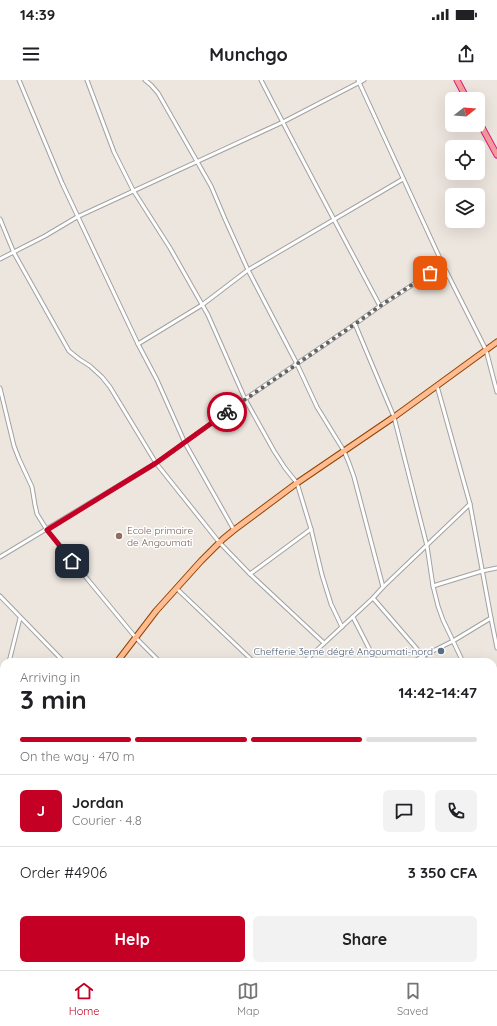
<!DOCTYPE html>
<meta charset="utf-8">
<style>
:root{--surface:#fff;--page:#f2f2f2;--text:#202124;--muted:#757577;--line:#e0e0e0;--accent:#c50025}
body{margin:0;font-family:Quicksand,sans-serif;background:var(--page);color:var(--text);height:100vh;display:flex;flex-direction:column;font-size:15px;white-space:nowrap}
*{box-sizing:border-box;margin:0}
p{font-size:13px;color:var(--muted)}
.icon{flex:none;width:22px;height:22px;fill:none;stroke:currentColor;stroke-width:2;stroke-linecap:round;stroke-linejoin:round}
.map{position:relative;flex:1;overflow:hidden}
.panel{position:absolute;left:0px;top:578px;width:497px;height:312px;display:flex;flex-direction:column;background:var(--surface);border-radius:12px 12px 0 0;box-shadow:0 4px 16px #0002}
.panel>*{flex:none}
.needle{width:26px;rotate:73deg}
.buttons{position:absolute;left:445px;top:12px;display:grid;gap:8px}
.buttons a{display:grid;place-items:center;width:40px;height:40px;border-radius:6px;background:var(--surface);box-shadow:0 4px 16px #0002;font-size:20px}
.pin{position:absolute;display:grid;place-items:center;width:34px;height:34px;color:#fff;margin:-17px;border-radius:8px;box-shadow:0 2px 6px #0006}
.courier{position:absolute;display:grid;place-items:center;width:40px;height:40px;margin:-20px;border:3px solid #c50025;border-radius:50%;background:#fff;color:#222;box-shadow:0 1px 5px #0007}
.headline em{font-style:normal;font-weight:800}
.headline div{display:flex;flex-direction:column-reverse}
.headline{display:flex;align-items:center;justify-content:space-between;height:68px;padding:0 20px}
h1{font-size:26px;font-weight:800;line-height:30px}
.bar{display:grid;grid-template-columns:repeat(4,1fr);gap:6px 4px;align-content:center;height:48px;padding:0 20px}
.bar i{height:5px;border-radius:3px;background:var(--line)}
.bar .active{background:var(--accent)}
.bar p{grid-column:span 4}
.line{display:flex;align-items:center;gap:10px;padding:0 20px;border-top:1px solid var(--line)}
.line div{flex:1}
.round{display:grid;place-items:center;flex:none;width:42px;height:42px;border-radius:6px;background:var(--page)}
.action{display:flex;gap:8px;margin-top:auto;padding:8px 20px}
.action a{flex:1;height:46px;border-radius:6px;background:var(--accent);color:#fff;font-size:16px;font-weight:800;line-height:46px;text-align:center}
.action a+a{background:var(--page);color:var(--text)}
.status{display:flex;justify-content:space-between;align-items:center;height:28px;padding:0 20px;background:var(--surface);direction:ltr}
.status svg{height:11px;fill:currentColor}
header{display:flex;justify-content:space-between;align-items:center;height:52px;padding:0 20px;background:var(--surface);font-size:18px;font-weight:800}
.tab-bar{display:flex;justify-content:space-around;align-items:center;height:56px;border-top:1px solid var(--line);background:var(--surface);font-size:11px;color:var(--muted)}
.tab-bar a{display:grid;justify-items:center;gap:2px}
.tab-bar .active{color:var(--accent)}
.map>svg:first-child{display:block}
</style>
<div class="status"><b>14:39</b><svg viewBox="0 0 49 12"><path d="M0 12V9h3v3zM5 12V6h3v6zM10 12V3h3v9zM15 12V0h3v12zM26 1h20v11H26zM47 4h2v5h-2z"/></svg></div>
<header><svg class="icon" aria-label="menu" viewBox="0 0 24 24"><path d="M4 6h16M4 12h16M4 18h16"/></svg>Munchgo<svg class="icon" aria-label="share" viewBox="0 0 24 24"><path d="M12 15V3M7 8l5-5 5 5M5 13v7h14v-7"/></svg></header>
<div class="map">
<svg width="497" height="890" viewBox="0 0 497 890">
<rect width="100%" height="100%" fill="#ede6df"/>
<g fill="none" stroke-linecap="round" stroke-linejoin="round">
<defs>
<g id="minor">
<path d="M19 0 62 103 138 264 157 300 185 363 234 450"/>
<path d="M87 0 114 72 133 110 170 168 208 235 245 319 274 371 285 388 297 403 311 449 322 495 331 524 342 547"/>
<path d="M145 0 151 5 158 13 211 106 225 139 248 190 297 284 317 327 344 371 349 383 354 397 383 507"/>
<path d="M261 0C300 76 340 151 380 226"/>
<path d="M358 0 443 185 486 270 497 312"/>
<path d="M0 139 14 173 69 271 79 279 90 286 102 297 110 307 156 383 219 462 250 494 324 563"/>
<path d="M0 179 45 156 77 137 283 42 364 0"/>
<path d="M355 244 394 337 427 466 433 506 438 526 443 540 463 582"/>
<path d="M138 264 202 225 248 190 403 99"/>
<path d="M0 308 14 366 19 379 32 407 35 425 37 434 47 450 136 558 160 582"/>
<path d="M0 477 156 383 245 319 355 244 380 226 417 202 443 185"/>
<path d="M250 494 311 449"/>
<path d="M433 506 482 491 497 488"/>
<path d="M176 508 254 582"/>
<path d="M0 516 64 582"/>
<path d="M373 518 423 576 426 582"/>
<path d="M353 537 376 582"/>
<path d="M491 538 497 568"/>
<path d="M9 582 20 538"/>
<path d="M304 582 373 518 383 507 470 424"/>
<path d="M413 582 423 576 453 561 491 538 470 424 437 306"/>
<path d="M0 598 4 602"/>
<path d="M493 631 497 629"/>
<path d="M0 639 4 602"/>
<path d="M0 704 4 717"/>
<path d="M493 764 497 760"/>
<path d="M0 786 4 789"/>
<path d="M4 859 0 862 4 866"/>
<path d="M25 886 29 890"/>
<path d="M106 886 111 890"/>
<path d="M199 886 204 890"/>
<path d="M281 886 284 890"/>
<path d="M383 886 387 890"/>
<path d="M485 886 487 890"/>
<path d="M90 890 92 886"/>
<path d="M191 890 196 886"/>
<path d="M361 890 365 886"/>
</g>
<g id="primary">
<path d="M117 582 156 531 201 481 223 459 234 450 297 403 394 337 497 262"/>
<path d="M0 781 4 774"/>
</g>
<g id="trunk">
<path d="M457 0 467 19"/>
<path d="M478 40 497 75"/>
</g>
</defs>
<!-- minor casing -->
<use href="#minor" stroke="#a2a2a2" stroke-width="5"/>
<!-- primary casing -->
<use href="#primary" stroke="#914600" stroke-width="7"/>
<!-- trunk casing -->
<use href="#trunk" stroke="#df1882" stroke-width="7"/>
<!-- minor -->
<use href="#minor" stroke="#fff" stroke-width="3"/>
<!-- primary -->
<use href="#primary" stroke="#ffbc92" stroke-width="5"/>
<!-- trunk -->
<use href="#trunk" stroke="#f59e9d" stroke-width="5"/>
</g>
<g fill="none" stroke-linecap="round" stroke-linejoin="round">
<!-- done -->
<path stroke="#646260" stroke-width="4" stroke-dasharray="0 7.2" d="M227 332 355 244 380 226 430 193"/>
<!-- route -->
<path stroke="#c50025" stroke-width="5" d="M72 481 47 450 156 383 227 332"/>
</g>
<!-- markers -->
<circle fill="#8d6e63" stroke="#fff" stroke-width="1.5" cx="119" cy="456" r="4"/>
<circle fill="#5c6f8a" stroke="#fff" stroke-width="1.5" cx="441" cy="571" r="4"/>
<g text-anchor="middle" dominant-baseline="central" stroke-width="3" stroke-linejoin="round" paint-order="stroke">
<!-- education labels -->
<g font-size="10" fill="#785e54" stroke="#fff" text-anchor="start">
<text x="127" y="450">Ecole primaire<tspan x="127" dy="12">de Angoumati</tspan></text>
</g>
<!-- service labels -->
<g font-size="10" fill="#4e5e75" stroke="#fff" text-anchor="end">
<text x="433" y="571">Chefferie 3eme dégré Angoumati-nord</text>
</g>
</g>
</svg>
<div class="buttons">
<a><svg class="needle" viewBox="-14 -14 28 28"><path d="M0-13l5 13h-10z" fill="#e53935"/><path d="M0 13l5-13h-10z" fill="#757577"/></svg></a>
<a><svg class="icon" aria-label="locate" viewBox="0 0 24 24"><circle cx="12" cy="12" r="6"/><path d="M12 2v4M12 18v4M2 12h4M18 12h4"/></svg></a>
<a><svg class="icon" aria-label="layers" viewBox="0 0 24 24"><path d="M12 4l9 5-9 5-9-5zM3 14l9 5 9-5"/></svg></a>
</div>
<div class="pin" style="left:430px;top:193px;background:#ea580c"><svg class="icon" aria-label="bag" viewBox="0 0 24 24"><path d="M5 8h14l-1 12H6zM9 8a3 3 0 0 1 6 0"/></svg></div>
<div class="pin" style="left:72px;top:481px;background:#1f2937"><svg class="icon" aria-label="home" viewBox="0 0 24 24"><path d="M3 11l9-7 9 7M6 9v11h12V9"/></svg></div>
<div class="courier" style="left:227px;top:332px"><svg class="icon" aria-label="bike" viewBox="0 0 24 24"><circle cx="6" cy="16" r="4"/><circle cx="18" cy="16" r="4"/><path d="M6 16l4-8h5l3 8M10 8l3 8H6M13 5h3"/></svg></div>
<section class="panel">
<div class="headline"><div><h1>3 min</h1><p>Arriving in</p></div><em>14:42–14:47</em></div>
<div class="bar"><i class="active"></i><i class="active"></i><i class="active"></i><i></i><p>On the way · 470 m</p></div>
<div class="line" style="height:72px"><b class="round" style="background:var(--accent);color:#fff">J</b><div><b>Jordan</b><p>Courier · 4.8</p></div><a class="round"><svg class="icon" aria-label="chat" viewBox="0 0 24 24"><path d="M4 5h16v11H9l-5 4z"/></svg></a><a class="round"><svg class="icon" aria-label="phone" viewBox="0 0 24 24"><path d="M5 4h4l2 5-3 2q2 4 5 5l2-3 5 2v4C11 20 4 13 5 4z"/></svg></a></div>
<div class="line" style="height:52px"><div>Order #4906</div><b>3 350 CFA</b></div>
<div class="action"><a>Help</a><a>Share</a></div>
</section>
</div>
<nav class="tab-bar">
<a class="active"><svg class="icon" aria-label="home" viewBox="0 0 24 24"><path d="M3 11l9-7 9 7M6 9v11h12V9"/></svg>Home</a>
<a><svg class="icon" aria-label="map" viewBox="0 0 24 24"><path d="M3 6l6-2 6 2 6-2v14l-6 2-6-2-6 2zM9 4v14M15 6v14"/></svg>Map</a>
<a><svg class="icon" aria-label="saved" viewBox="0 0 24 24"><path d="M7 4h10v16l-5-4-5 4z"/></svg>Saved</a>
</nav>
